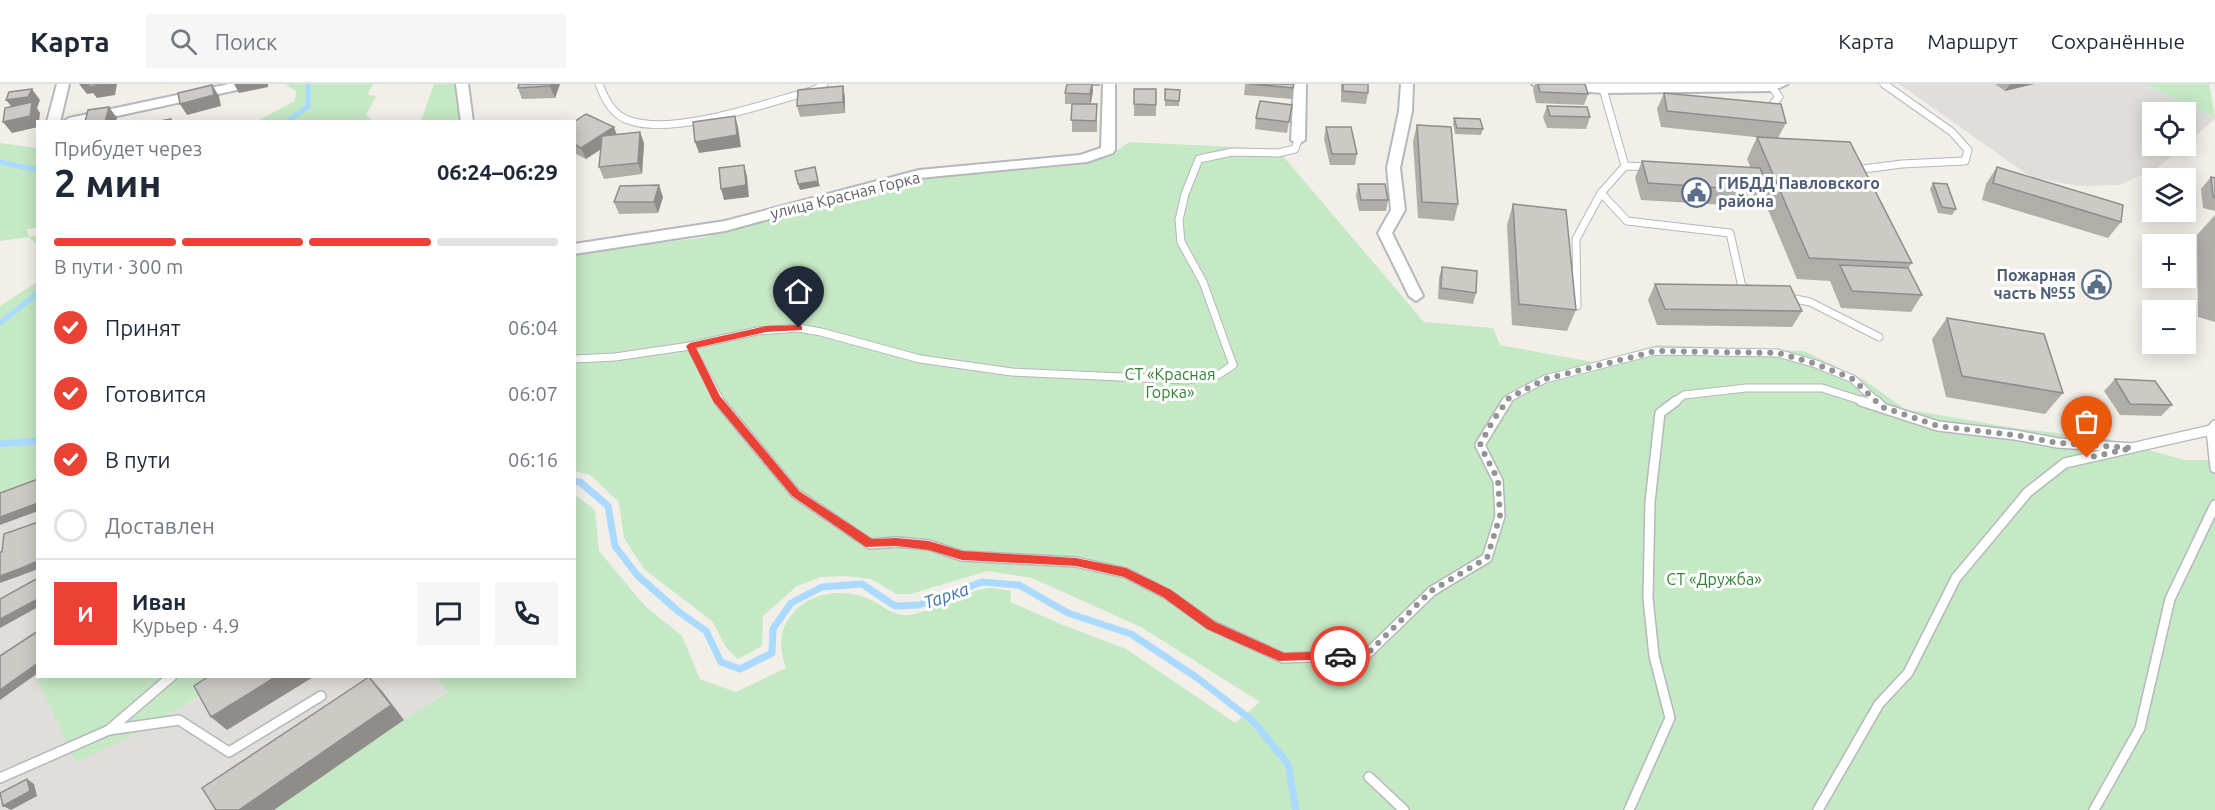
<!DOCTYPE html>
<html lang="ru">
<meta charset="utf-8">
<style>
:root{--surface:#fff;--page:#f6f6f7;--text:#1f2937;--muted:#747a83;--line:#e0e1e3;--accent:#ea4335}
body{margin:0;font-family:Ubuntu,sans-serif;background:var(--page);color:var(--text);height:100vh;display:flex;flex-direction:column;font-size:22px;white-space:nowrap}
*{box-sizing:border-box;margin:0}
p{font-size:20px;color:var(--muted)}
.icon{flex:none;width:33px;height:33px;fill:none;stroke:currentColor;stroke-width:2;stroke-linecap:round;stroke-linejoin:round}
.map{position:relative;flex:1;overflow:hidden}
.details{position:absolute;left:36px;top:36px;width:540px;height:558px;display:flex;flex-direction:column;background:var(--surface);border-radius:0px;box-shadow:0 3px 15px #0003}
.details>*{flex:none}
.controls{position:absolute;left:2142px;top:18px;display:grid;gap:12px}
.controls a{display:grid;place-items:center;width:54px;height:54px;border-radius:0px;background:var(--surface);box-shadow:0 3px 15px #0003;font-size:30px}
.pin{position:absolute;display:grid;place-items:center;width:51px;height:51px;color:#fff;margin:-62px -26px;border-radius:50% 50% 50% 0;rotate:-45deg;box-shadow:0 0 6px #0007}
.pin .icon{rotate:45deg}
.courier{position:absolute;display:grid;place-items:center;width:60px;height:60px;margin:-30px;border:4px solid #ea4335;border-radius:50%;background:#fff;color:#222;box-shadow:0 2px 8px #0007}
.head em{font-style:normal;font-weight:700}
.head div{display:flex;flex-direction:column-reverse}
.head{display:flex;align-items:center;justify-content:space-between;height:102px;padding:0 18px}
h1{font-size:39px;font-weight:700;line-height:45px}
.bar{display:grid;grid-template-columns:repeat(4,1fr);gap:9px 6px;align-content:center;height:72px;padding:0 18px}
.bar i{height:8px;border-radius:4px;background:var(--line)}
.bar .active{background:var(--accent)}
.bar p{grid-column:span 4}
.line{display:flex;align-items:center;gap:15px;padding:0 18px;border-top:2px solid var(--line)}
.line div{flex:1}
.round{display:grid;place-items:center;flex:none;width:63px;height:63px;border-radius:0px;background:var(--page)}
ol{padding:0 18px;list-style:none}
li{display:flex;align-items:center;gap:18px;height:66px}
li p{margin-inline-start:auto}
li .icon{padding:6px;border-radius:50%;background:var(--accent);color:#fff;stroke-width:4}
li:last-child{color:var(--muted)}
li i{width:33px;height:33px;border:3px solid var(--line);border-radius:50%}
header{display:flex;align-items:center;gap:36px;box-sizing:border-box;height:84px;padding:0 30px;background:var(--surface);border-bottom:2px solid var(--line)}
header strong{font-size:28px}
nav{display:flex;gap:33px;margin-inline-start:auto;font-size:21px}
.search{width:420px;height:54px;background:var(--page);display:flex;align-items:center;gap:15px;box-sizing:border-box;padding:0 21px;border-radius:0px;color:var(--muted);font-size:22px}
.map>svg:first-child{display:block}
</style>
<header>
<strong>Карта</strong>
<div class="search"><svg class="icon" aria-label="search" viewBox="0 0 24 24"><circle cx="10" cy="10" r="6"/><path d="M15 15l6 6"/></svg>Поиск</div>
<nav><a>Карта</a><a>Маршрут</a><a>Сохранённые</a></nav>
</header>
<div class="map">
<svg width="2215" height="726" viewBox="0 0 2215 726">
<rect width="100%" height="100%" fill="#f1efe8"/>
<!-- industrial -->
<g fill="#e0deda">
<path d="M1899 0H2144L2215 33V35L2186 60V28H2152V62H2184L2157 84 2120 101 2078 102 2031 93Z"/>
<path d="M37 403 38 589 35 591 133 651 231 593H435L448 608 404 636 274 726H0V417Z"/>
</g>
<!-- green -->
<g fill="#c5e8c5">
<path d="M284 0H373L367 11 376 12 366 31 373 37H325L326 35 321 38 257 37 295 17 296 7Z"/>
<path d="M434 0H454L460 37H421Z"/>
<path d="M2144 0H2209L2215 33Z"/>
<path d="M1129 58 1277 65 1424 238 1493 244 1500 261 1593 278 1657 261 1804 267 1864 296 1905 325 2014 344 2108 355 2185 376H2215V726H274L404 636 448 608 435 593 574 592 575 411 595 426 599 467 645 522 682 552 700 595 736 608 786 584C779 563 778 547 793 529 810 508 845 504 869 515 883 521 893 533 910 531 934 527 967 506 989 504 996 504 1004 506 1011 507L1010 518 1063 541 1126 565 1235 639 1260 618 1141 543 1032 494 987 487 911 510H897L871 495 846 492 821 493 797 502 763 532 762 562 738 575 726 563 712 537 644 485 624 454 619 418 590 391 575 387V169L701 154 926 94 1080 81 1108 73Z"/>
<path d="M0 59 37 64V144L27 145 29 153 37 152V161L29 153 0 157Z"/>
<path d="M37 198V403L0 417V222Z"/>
<path d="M37 589 38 592 231 593 133 651 76 678 35 591Z"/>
</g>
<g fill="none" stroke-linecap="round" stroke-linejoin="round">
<!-- stream-far1 -->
<g stroke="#aadaff" stroke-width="5">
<path d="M287 38 308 22V0"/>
<path d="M0 78 38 86"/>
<path d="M0 239 38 209"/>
</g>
<!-- stream -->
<g stroke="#aadaff" stroke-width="7">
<path d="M0 360 38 357"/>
<path d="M574 397 580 398 608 422 615 462 637 491 679 528 706 547 721 578 740 585 772 569 773 545 791 519 822 503 862 500 895 522 919 521 982 498 1019 501 1068 529 1131 550 1196 593 1254 638 1288 680 1296 726"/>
</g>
<defs>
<g id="lane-far1">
<path d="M599 0C605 16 613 32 631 37 671 50 749 25 790 13 800 10 816 8 824 0"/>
<path d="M1603 5 1625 82 1649 83"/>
<path d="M1768 26 1779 13 1772 3"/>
<path d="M1855 86 1902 80 1965 77 1968 66 1952 48 1884 0"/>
<path d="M1601 109 1627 137 1730 149 1742 203 1750 205"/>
<path d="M1786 213 1810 218 1879 253"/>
<path d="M1577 222 1576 155 1601 109 1625 82"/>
<path d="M690 262 757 247 798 244 821 248 920 275 1012 288 1187 296 1218 291 1233 281 1203 198 1181 158 1179 136 1185 110 1199 75 1232 68 1278 69 1295 65 1298 56"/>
<path d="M574 275 615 273 690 262 721 318"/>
<path d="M1506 318 1509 314 1545 295 1655 267 1778 269 1816 280 1853 295 1877 318"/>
<path d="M1674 318 1684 311 1746 304H1822L1866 318"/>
</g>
<g id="lane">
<path d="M719 317 795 409 870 460 896 458 929 461 962 472 1076 478 1126 489 1167 510 1211 541 1283 574 1366 571 1432 507 1487 474 1500 432 1498 397 1480 361 1507 317"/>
<path d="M1861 317 1938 342 2015 351 2058 359 2132 364"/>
<path d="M1876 317 1882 323"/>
<path d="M2215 341 2211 346 2215 384"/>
<path d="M109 646 179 636 229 668 321 612"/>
<path d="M1369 693 1404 726"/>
<path d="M0 694 109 646 172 592"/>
<path d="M1629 726 1670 634 1654 572 1648 514 1650 418 1660 329 1676 317"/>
<path d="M1818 726 1879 620 1908 589 1956 494 2028 408 2065 379 2211 346"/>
<path d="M2094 726 2140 644 2170 515 2215 421"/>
</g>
<g id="street">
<path d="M57 0H69L60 38H47Z"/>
<path d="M229 0H243V2L237 6 89 38H63L69 34Z"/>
<path d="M456 0H468L473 38H461Z"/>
<path d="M1103 0H1115V66L1113 69 1087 78 919 94 725 147 574 170V160L725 137 919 86 1080 71 1101 64Z"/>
<path d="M1294 0H1306L1305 56 1298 60 1291 56Z"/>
<path d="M1401 0H1413L1412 27 1400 84 1405 126 1392 149 1423 212 1416 217 1409 212 1378 149 1391 126 1387 84 1399 27Z"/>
<path d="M1532 0H1788L1772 7 1603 9 1538 4Z"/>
</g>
</defs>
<!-- lane-far1 casing -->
<use href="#lane-far1" stroke="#b5b8bc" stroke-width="9"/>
<!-- lane casing -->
<use href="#lane" stroke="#b5b8bc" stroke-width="12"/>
<!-- street casing -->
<use href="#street" stroke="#b5b8bc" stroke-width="4"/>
<!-- lane-far1 -->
<use href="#lane-far1" stroke="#fff" stroke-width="7"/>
<!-- lane -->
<use href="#lane" stroke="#fff" stroke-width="9"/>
<!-- street -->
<use href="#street" fill="#fff" fill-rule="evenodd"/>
</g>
<!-- wall -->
<g fill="#afaea9">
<path d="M519 0H560L555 14 522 15 518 4Z"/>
<path d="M1067 0H1100V2H1093V7L1091 20 1097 31V48H1072V20H1065V9Z"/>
<path d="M1245 0H1294L1292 15 1244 11Z"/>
<path d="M1341 0H1368V9L1366 20 1341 18Z"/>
<path d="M1535 0H1585L1588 10 1584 21 1536 19 1533 6Z"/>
<path d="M1995 0H2034L2005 7Z"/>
<rect x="1134" y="5" width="22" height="27"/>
<path d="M1165 5 1180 6 1179 22H1165Z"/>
<path d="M1664 9 1786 39 1778 54 1912 179 1908 184 1922 211 1911 228 1841 224 1830 197 1797 195 1764 116 1760 123 1641 116 1635 94 1642 77 1751 84 1747 75 1757 53 1764 54 1661 43 1657 25Z"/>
<path d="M845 13V29L800 33 797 22Z"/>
<path d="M1292 21 1287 49 1255 45 1256 34Z"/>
<path d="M1547 22 1590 33 1586 45 1547 44 1543 33Z"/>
<path d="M1454 34 1483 45 1481 51 1455 50 1453 39Z"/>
<path d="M574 38 644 59 642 90 604 95 599 83 601 65 586 75 574 69Z"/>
<path d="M1417 41 1458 120 1454 137 1418 134 1413 57Z"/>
<path d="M1326 43 1357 70 1355 81H1330L1324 55Z"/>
<path d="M1997 83 2121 138 2108 154 1982 116 1986 100Z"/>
<path d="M2211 93 2215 94V127L2203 124 2201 105Z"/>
<path d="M1933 99 1956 125 1952 131 1938 129 1930 105Z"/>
<path d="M1358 100 1388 116 1386 127H1359L1356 112Z"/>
<path d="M663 113 658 129 619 130 614 118Z"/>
<path d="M1513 120 1576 226 1567 247 1512 241 1507 141Z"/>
<path d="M2215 131V238L2198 233 2197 151Z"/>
<path d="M1442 183 1476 209 1473 220 1438 215 1439 194Z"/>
<path d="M1655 200 1802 227 1792 243 1657 241 1648 216Z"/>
<path d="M1947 234 2063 309 2045 330 1946 313 1932 255Z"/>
<path d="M2115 295 2172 321 2161 332 2120 331 2104 307Z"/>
</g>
<!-- shaded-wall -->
<g fill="#8f8d8a">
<path d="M79 0H117L115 11 97 14 93 9 87 10Z"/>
<path d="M234 0H268V3L239 9Z"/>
<path d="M551 0H560L555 14 550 2Z"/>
<path d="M1092 0 1093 7 1090 21V10Z"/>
<path d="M2010 0H2034L2005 7Z"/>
<path d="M212 1 219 12 221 22 187 31 180 20Z"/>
<path d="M843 2 845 13V29L843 18Z"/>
<path d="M32 5 40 16 37 24 40 29 39 38H38V43L12 49 3 38 15 27 6 16Z"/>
<path d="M109 23 117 34 116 38H105Z"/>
<path d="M735 32 738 43 741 63 699 69 695 58Z"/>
<path d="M614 43 618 54 586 75 581 64Z"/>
<path d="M640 48 644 59 642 90 638 79Z"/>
<path d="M744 81 747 92 749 113 724 116 721 105Z"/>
<path d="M818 97 820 102 800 106 798 100Z"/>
<path d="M659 101 663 113 658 129 654 118Z"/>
<path d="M38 419V427L0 441V433Z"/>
<path d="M38 477V485L25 490 0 499V492Z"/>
<path d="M38 515V523L0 544V535Z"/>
<path d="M38 579V589L0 616V606Z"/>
<path d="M277 592H315L227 646 211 633Z"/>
<path d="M369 593 382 607 404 636 274 726H239Z"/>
<path d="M27 695 34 700 37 712 11 726 3 722Z"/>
</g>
<!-- building -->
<g fill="#cccac5" stroke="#8f8d8a" stroke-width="1.5">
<path d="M89 0H105L89 3Z"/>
<path d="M519 0H551L550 2 518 4Z"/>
<path d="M1067 0H1092L1090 10 1065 9Z"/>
<path d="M1250 0H1294L1293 4Z"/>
<path d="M1343 0H1368V9L1343 7Z"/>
<path d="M1538 0H1585L1588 10 1540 8Z"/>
<path d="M212 1 214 11 180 20 178 9Z"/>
<path d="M843 2V18L797 22 798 6Z"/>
<path d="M32 5 28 13 6 16 9 8Z"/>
<path d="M1134 5H1156V21L1134 20Z"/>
<path d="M1165 5 1180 6 1179 17 1165 16Z"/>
<path d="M1664 9 1781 20 1786 39 1667 27Z"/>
<path d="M1260 17 1292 21 1289 38 1256 34Z"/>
<path d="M32 18 30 32 3 38 5 24Z"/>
<path d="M1072 20H1097L1096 37 1071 36Z"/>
<path d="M1547 22 1587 23 1590 33 1550 32Z"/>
<path d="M109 23 105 38H85L88 26Z"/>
<path d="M586 30 614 43 581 64 574 60V38Z"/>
<path d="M735 32 737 51 695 58 693 38Z"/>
<path d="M1454 34 1480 35 1483 45 1457 44Z"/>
<path d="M171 35 170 38H155Z"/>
<path d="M1417 41 1451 43 1458 120 1422 118Z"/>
<path d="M1326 43H1351L1357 70H1332Z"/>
<path d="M640 48 638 79 599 83 602 52Z"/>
<path d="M1757 53 1850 58 1912 179 1809 174Z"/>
<path d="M1642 77 1760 84 1769 107 1648 99Z"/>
<path d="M744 81 746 101 721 105 719 84Z"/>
<path d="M815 83 818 97 798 100 795 87Z"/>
<path d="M1997 83 2123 121 2121 138 1993 99Z"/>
<path d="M2211 93 2215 94V114L2213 113Z"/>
<path d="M1933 99 1947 100 1956 125 1942 123Z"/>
<path d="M1358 100H1385L1388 116H1361Z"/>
<path d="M659 101 654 118H614L620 102Z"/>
<path d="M1513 120 1566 126 1576 226 1519 220Z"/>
<path d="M1840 181 1908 184 1922 211 1852 207Z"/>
<path d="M1442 183 1477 187 1476 209 1441 204Z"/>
<path d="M1655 200 1790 202 1802 227 1665 225Z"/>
<path d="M1947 234 2044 250 2063 309 1962 292Z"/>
<path d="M2115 295 2155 297 2172 321 2130 320Z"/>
<path d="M38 395V419L0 433V409Z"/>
<path d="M38 438V477L19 485 0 492V468H2L4 450Z"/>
<path d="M38 494V515L0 535V515Z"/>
<path d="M38 547V579L0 606V572Z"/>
<path d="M209 592H277L211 633 194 602Z"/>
<path d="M369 593 391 621 239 726H216L202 704Z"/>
<path d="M27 695 30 707 3 722 0 709Z"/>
</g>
<!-- route -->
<path fill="#ea4335" d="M799 241 802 242V246L766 248 696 264 720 312 799 407 872 455 896 454 929 457 962 467 1076 474 1126 484 1171 506 1215 538 1284 569 1340 567 1345 572 1344 575 1279 577 1207 545 1163 513 1124 493 1076 482 962 476 929 466 896 462 866 463 792 412 713 317 686 262 690 259 766 242Z"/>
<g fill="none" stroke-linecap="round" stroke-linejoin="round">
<!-- done -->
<path stroke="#929495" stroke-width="6" stroke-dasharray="0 10.8" d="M1340 572 1366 571 1431 507 1487 474 1500 432 1498 396 1480 361 1492 338 1509 314 1545 295 1656 267 1778 269 1816 280 1853 295 1882 323 1938 342 2015 351 2058 359 2132 364 2087 374"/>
</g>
<!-- icons -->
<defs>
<symbol id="civic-ring" viewBox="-11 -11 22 22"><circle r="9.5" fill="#fff" stroke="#5c6f8a" stroke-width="1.5"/><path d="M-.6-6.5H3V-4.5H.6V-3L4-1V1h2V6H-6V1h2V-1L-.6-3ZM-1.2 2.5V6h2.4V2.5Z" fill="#5c6f8a"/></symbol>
</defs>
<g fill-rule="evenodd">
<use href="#civic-ring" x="1680" y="92" width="33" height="33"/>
<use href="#civic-ring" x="2080" y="184" width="33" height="33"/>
</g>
<g text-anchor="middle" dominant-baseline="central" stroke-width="6" stroke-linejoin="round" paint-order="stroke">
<!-- service labels -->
<g font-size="16" font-weight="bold" fill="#4e5e75" stroke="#fff" text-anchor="start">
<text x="1718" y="99">ГИБДД Павловского<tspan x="1718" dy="18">района</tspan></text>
<text x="2076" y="191" text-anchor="end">Пожарная<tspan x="2076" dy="18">часть №55</tspan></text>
</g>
<!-- street labels -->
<g font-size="16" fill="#5f6368" stroke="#fff">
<text transform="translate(845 111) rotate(-14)">улица Красная Горка</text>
</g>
<!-- park labels -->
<g font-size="16" fill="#348238" stroke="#fff">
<text x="1170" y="290">СТ «Красная<tspan x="1170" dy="18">Горка»</tspan></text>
<text x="1714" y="495">СТ «Дружба»</text>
</g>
<!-- water labels -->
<g font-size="18" font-style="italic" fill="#4174aa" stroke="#fff">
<text transform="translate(946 511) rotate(-19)">Тарка</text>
</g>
</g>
</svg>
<div class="controls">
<a><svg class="icon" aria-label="locate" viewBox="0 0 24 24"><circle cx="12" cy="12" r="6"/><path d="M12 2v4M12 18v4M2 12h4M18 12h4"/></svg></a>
<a><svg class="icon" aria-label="layers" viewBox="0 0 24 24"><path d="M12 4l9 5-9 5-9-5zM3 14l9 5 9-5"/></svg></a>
<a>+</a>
<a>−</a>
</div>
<div class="pin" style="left:2087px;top:374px;background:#ea580c"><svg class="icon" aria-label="bag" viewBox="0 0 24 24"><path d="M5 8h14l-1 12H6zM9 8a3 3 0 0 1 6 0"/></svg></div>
<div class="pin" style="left:799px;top:244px;background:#1f2937"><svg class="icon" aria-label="home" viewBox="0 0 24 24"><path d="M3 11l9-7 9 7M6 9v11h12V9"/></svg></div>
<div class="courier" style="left:1340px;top:572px"><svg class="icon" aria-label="car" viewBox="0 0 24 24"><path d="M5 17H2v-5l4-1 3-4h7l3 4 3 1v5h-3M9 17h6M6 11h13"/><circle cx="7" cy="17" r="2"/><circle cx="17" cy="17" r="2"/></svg></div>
<section class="details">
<div class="head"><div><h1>2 мин</h1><p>Прибудет через</p></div><em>06:24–06:29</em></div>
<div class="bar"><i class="active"></i><i class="active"></i><i class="active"></i><i></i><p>В пути · 300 m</p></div>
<ol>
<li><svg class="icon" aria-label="check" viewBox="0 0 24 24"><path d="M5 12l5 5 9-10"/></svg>Принят<p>06:04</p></li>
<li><svg class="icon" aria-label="check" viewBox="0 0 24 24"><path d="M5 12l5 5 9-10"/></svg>Готовится<p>06:07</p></li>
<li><svg class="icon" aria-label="check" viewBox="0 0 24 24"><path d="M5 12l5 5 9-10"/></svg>В пути<p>06:16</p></li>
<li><i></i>Доставлен</li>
</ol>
<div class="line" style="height:108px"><b class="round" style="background:var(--accent);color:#fff">И</b><div><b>Иван</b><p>Курьер · 4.9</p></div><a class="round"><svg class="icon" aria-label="chat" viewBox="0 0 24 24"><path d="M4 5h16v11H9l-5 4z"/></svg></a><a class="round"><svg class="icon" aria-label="phone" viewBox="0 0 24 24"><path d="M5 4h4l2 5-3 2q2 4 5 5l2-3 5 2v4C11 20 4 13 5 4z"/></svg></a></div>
</section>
</div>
